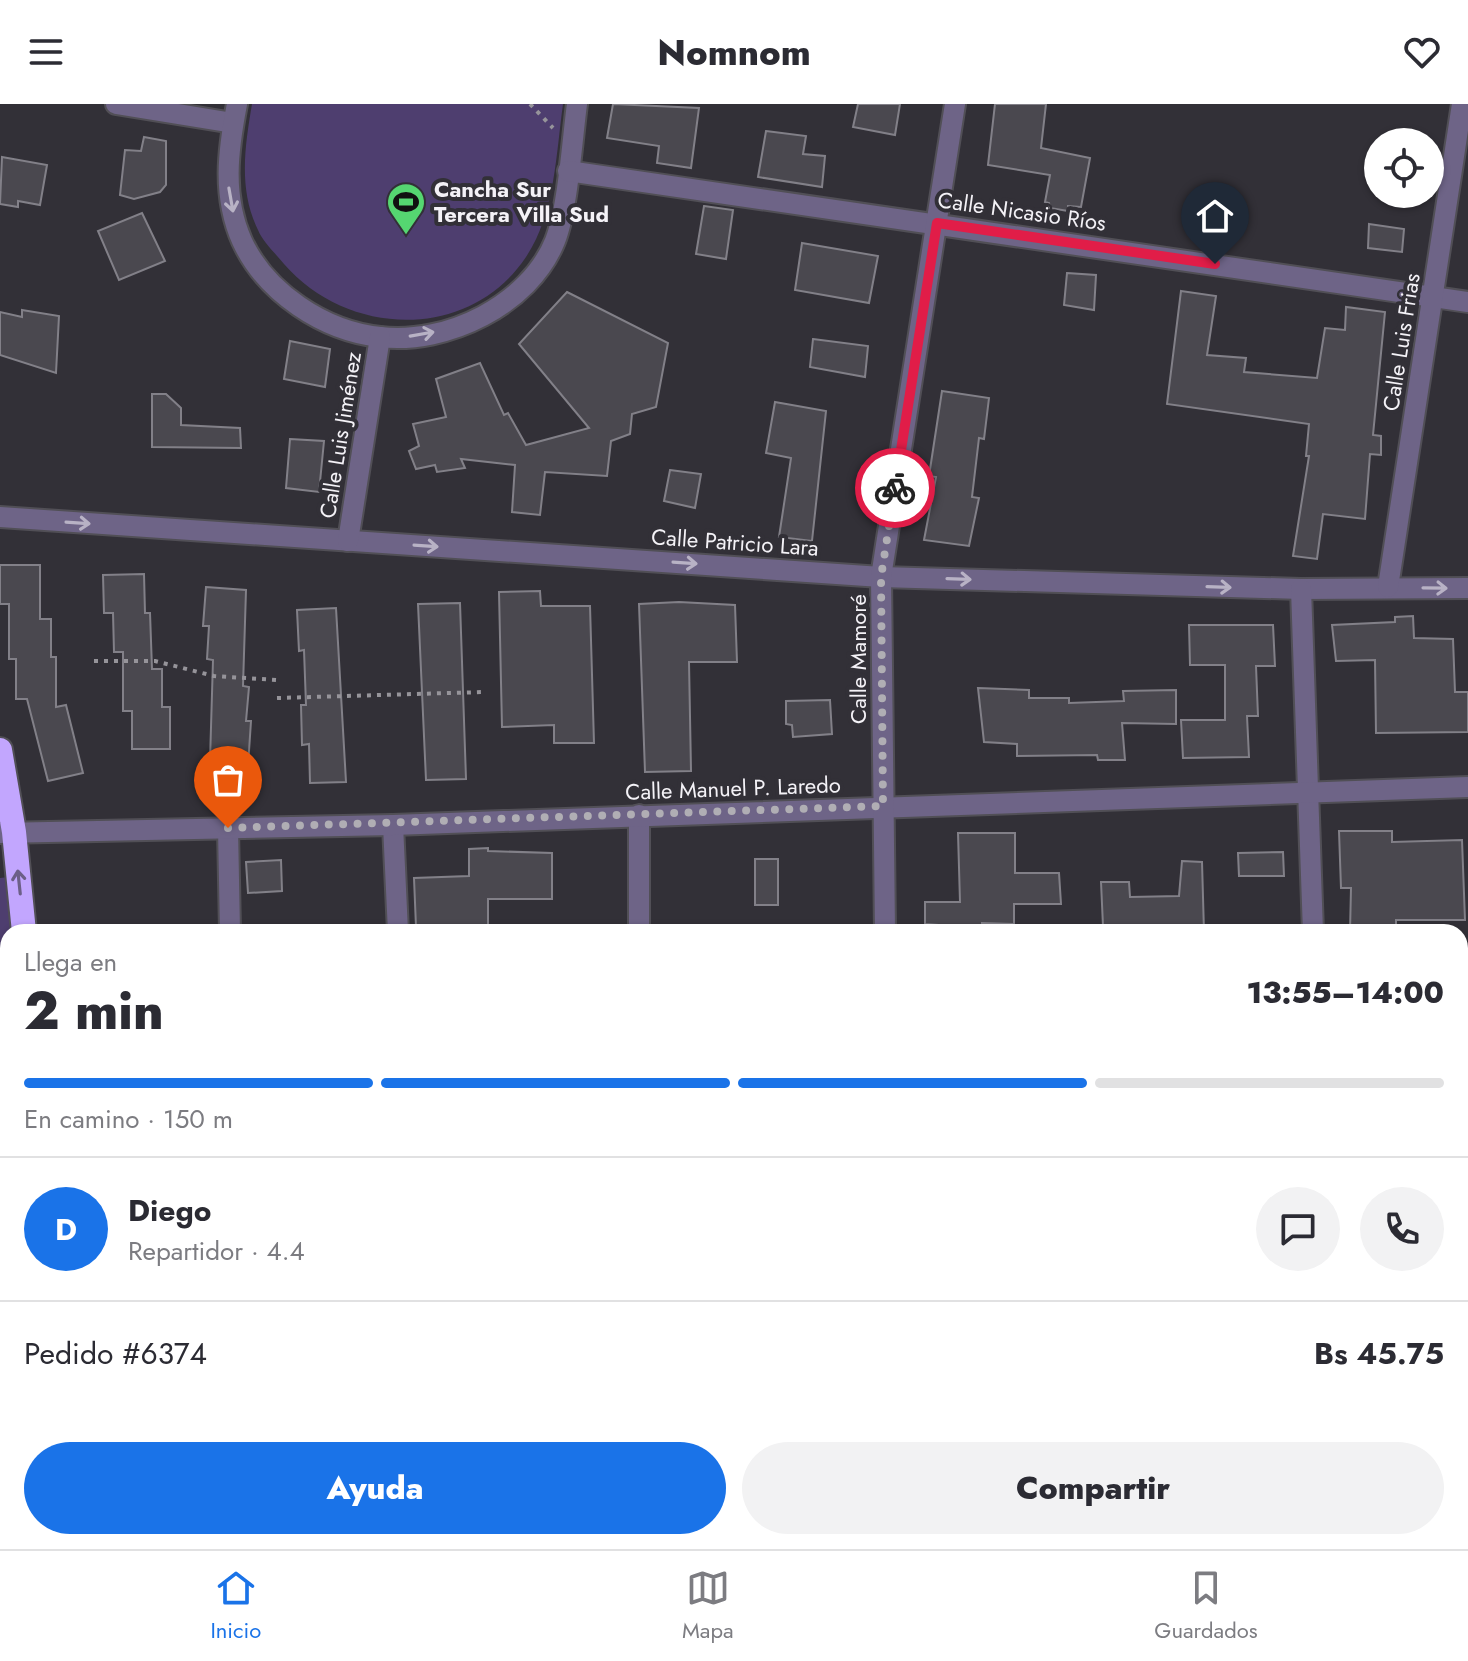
<!DOCTYPE html>
<html lang="es">
<meta charset="utf-8">
<style>
:root{--surface:#fff;--page:#f2f2f3;--text:#2b2b33;--muted:#7c7c81;--line:#e1e1e2;--accent:#1a73e8}
body{margin:0;font-family:Jost,sans-serif;background:var(--page);color:var(--text);height:100vh;display:flex;flex-direction:column;font-size:30px;white-space:nowrap}
*{box-sizing:border-box;margin:0}
p{font-size:26px;color:var(--muted)}
.icon{flex:none;width:44px;height:44px;fill:none;stroke:currentColor;stroke-width:2;stroke-linecap:round;stroke-linejoin:round}
.map{position:relative;flex:1;overflow:hidden}
.side{position:absolute;left:0px;top:820px;width:1468px;height:626px;display:flex;flex-direction:column;background:var(--surface);border-radius:24px 24px 0 0;box-shadow:0 2px 6px #0004}
.side>*{flex:none}
.buttons{position:absolute;left:1364px;top:24px;display:grid;gap:16px}
.buttons a{display:grid;place-items:center;width:80px;height:80px;border-radius:50%;background:var(--surface);box-shadow:0 2px 6px #0004;font-size:40px}
.pin{position:absolute;display:grid;place-items:center;width:68px;height:68px;color:#fff;margin:-82px -34px;border-radius:50% 50% 50% 0;rotate:-45deg;box-shadow:0 0 8px #0007}
.pin .icon{rotate:45deg}
.courier{position:absolute;display:grid;place-items:center;width:80px;height:80px;margin:-40px;border:6px solid #e11d48;border-radius:50%;background:#fff;color:#222;box-shadow:0 2px 10px #0007}
.headline em{font-style:normal;font-weight:800}
.headline div{display:flex;flex-direction:column-reverse}
.headline{display:flex;align-items:center;justify-content:space-between;height:136px;padding:0 24px}
h1{font-size:52px;font-weight:800;line-height:60px}
.bar{display:grid;grid-template-columns:repeat(4,1fr);gap:12px 8px;align-content:center;height:96px;padding:0 24px}
.bar i{height:10px;border-radius:6px;background:var(--line)}
.bar .current{background:var(--accent)}
.bar p{grid-column:span 4}
.line{display:flex;align-items:center;gap:20px;padding:0 24px;border-top:2px solid var(--line)}
.line div{flex:1}
.round{display:grid;place-items:center;flex:none;width:84px;height:84px;border-radius:42px;background:var(--page)}
.action{display:flex;gap:16px;margin-top:auto;padding:16px 24px}
.action a{flex:1;height:92px;border-radius:48px;background:var(--accent);color:#fff;font-size:32px;font-weight:800;line-height:92px;text-align:center}
.action a+a{background:var(--page);color:var(--text)}
header{display:flex;justify-content:space-between;align-items:center;height:104px;padding:0 24px;background:var(--surface);font-size:36px;font-weight:800}
.menu{display:flex;justify-content:space-around;align-items:center;height:112px;border-top:2px solid var(--line);background:var(--surface);font-size:22px;color:var(--muted)}
.menu a{display:grid;justify-items:center;gap:4px}
.menu .current{color:var(--accent)}
.map>svg:first-child{display:block}
</style>
<header><svg class="icon" aria-label="menu" viewBox="0 0 24 24"><path d="M4 6h16M4 12h16M4 18h16"/></svg>Nomnom<svg class="icon" aria-label="heart" viewBox="0 0 24 24"><path d="M12 20l-8-8c-3-5 5-10 8-4 3-6 11-1 8 4z"/></svg></header>
<div class="map">
<svg width="1468" height="1445" viewBox="0 0 1468 1445">
<rect width="100%" height="100%" fill="#323037"/>
<!-- green -->
<g fill="#4e3e6f">
<path d="M252 0H563C556 50 555 110 526 153 469 238 347 233 284 160 275 149 263 138 258 126 238 85 245 42 252 0Z"/>
<path d="M9 773 14 828H8V933L0 843V774Z"/>
</g>
<!-- building -->
<g fill="#4a484f" stroke="#828088" stroke-width="2">
<path d="M613 0 699 4 691 64 657 59 659 42 607 34Z"/>
<path d="M858 0H900L895 31 853 23Z"/>
<path d="M995 0H1046L1041 44 1090 54 1081 103 1068 102V107L1050 104 1049 99 1045 98 1050 71 988 61Z"/>
<path d="M766 27 806 32 803 50 825 52 822 83 758 73Z"/>
<path d="M144 33 166 37V81L160 88 134 95 120 91 125 46 141 47Z"/>
<path d="M2 53 47 61 40 101 18 97V103L0 100Z"/>
<path d="M704 102 733 106 726 155 696 150Z"/>
<path d="M142 109 165 157 119 176 98 127Z"/>
<path d="M1369 120 1404 125 1402 148 1368 144Z"/>
<path d="M802 139 878 152 869 199 795 186Z"/>
<path d="M1067 169 1096 171 1094 206 1064 201Z"/>
<path d="M1181 187 1216 192 1207 251 1246 254 1244 268 1317 274 1325 224 1345 226 1346 203 1385 208 1373 331 1381 332V351L1370 350 1365 415 1323 410 1317 455 1293 452 1309 352H1306L1309 320 1167 300Z"/>
<path d="M567 188 668 239 656 303 632 310 630 330 611 337 607 372 545 368 540 411 512 408 515 361 461 355 465 364 437 368 435 361 416 365 409 347 419 342 413 320 446 313 436 275 480 259 504 311 508 309 526 341 589 324 519 240Z"/>
<path d="M22 206 59 212 56 269 0 251V208L22 213Z"/>
<path d="M813 235 868 242 865 273 810 263Z"/>
<path d="M290 237 330 245 325 283 284 275Z"/>
<path d="M942 287 989 294 984 335 979 334 972 393 979 394 969 442 924 436 936 373 929 372Z"/>
<path d="M152 290H166L181 304V321L240 324 241 344 152 343Z"/>
<path d="M775 298 826 307 812 437 779 433 791 354 766 349Z"/>
<path d="M290 335 324 337 319 388 286 384Z"/>
<path d="M670 366 701 370 695 404 664 397Z"/>
<path d="M0 461H40V515H51V553H56V603L66 601 83 669 48 677 27 595H16V555H9V500H0Z"/>
<path d="M144 470 145 509H150L152 565H162V603H170V645H132V607H123V548H114L113 509H104L103 471Z"/>
<path d="M206 483 246 486 243 582 249 583 246 617H251L248 662 210 657 213 556 207 555 209 522H203Z"/>
<path d="M540 487 541 502H590L594 639H554V621L502 623 499 488Z"/>
<path d="M679 498 735 501 737 558H689L691 667 645 668 639 500Z"/>
<path d="M460 499 466 675 426 676 418 500Z"/>
<path d="M336 504 346 678 310 679 309 640 302 641 301 601H306L304 546 299 547 297 506Z"/>
<path d="M1413 512 1414 534 1453 535 1455 588H1468V628L1376 629 1375 556 1336 557 1332 521 1395 518V513Z"/>
<path d="M1189 521H1273L1275 562H1256L1258 612H1247L1249 653 1183 654 1181 616H1225V561H1190Z"/>
<path d="M978 584 1029 586V594H1069V599L1124 597 1123 587 1176 586V620L1122 619 1125 656H1098L1097 651 1017 652V640L984 638Z"/>
<path d="M830 596 832 630 793 633 792 621 786 620V597Z"/>
<path d="M1339 727H1392V738L1462 736 1465 816H1396V828H1350L1351 784H1341Z"/>
<path d="M958 729H1015V769H1059L1061 800H1014V820L982 819V828H939L938 821 925 820V798H960Z"/>
<path d="M488 744V747L552 749V795H488V822L416 823 414 774 469 772V745Z"/>
<path d="M1283 748 1284 772H1239L1238 749Z"/>
<rect x="755" y="755" width="23" height="46"/>
<path d="M281 756 282 787 248 789 246 758Z"/>
<path d="M1182 757 1202 758 1204 828H1180V824L1103 822 1101 778H1129L1130 793 1179 792Z"/>
</g>
<g fill="none" stroke-linecap="round" stroke-linejoin="round">
<defs>
<g id="minor">
<path d="M116 0 233 19"/>
<path d="M237 0C228 46 222 92 242 137 266 189 324 227 380 233 447 241 529 201 555 137 568 104 572 37 577 0"/>
<path d="M568 67 1468 198"/>
<path d="M0 413 881 473 1301 485 1468 484"/>
<path d="M348 437 380 233"/>
<path d="M1388 483 1462 0"/>
<path d="M1301 485 1313 828"/>
<path d="M639 711V828"/>
<path d="M393 721 398 828"/>
<path d="M228 724 230 828"/>
<path d="M0 729 393 721 1468 683"/>
<path d="M885 828 881 473 955 0"/>
<path d="M1460 1063H1468"/>
<path d="M255 1438 256 1445"/>
<path d="M427 1438V1445"/>
<path d="M1330 1438V1445"/>
<path d="M877 1445V1438"/>
</g>
<g id="highway">
<path d="M0 646 14 728 24 828"/>
<path d="M0 967 8 1060"/>
<path d="M41 1438V1445"/>
<path d="M86 1438V1445"/>
</g>
</defs>
<!-- minor casing -->
<use href="#minor" stroke="#514f56" stroke-width="24"/>
<!-- highway casing -->
<use href="#highway" stroke="#514f56" stroke-width="28"/>
<!-- path -->
<g stroke="#96949a" stroke-width="4" stroke-dasharray="4 6" stroke-linecap="butt">
<path d="M530 0 553 24"/>
<path d="M94 557H155L214 572 277 576"/>
<path d="M277 594 484 588"/>
</g>
<!-- minor -->
<use href="#minor" stroke="#6e6487" stroke-width="20"/>
<!-- highway -->
<use href="#highway" stroke="#c2a6fe" stroke-width="24"/>
</g>
<!-- one-way arrows -->
<defs><path id="oneway-shaft" d="M-6 0H5M1.5-3L5.5 0L1.5 3" fill="none" stroke-width="1.6" stroke-linecap="round" stroke-linejoin="round" transform="scale(2)"/></defs>
<g stroke="#b8b2c5">
<use href="#oneway-shaft" transform="translate(231 96) rotate(80)"/>
<use href="#oneway-shaft" transform="translate(422 230) rotate(-10)"/>
<use href="#oneway-shaft" transform="translate(78 419) rotate(4)"/>
<use href="#oneway-shaft" transform="translate(426 442) rotate(4)"/>
<use href="#oneway-shaft" transform="translate(685 459) rotate(4)"/>
<use href="#oneway-shaft" transform="translate(959 475) rotate(2)"/>
<use href="#oneway-shaft" transform="translate(1219 483) rotate(2)"/>
<use href="#oneway-shaft" transform="translate(1435 484) rotate(1)"/>
</g>
<use stroke="#6c5f87" href="#oneway-shaft" transform="translate(19 778) rotate(-96)"/>
<g fill="none" stroke-linecap="round" stroke-linejoin="round">
<!-- done -->
<path stroke="#b0aeb4" stroke-width="8" stroke-dasharray="0 14.4" d="M228 724 883 702 881 473 895 384"/>
<!-- route -->
<path stroke="#e11d48" stroke-width="10" d="M895 384 937 119 1215 160"/>
</g>
<!-- icons -->
<defs>
<symbol id="stadium-pin" viewBox="-11 -11 22 30"><path d="M0 17L-7.5 6A9.5 9.5 0 1 1 7.5 6Z" fill="#55d671" stroke="#323037"/><path d="M0-5a6.5 5 0 1 0 0 10a6.5 5 0 1 0 0-10ZM-3.5-1.8h7v3.6h-7Z" fill="#111"/></symbol>
</defs>
<g fill-rule="evenodd">
<use href="#stadium-pin" x="384" y="76" width="44" height="60"/>
</g>
<g text-anchor="middle" dominant-baseline="central" stroke-width="8" stroke-linejoin="round" paint-order="stroke">
<!-- poi labels -->
<g font-size="22" font-weight="bold" fill="#f4f2f7" stroke="#323037" text-anchor="start">
<text x="434" y="85">Cancha Sur<tspan x="434" dy="25">Tercera Villa Sud</tspan></text>
</g>
<!-- street labels -->
<g font-size="22" fill="#f4f2f7" stroke="#323037">
<text transform="translate(1022 107) rotate(8)">Calle Nicasio Ríos</text>
<text transform="translate(1401 238) rotate(-81)">Calle Luis Frias</text>
<text transform="translate(340 331) rotate(-81)">Calle Luis Jiménez</text>
<text transform="translate(735 438) rotate(4)">Calle Patricio Lara</text>
<text transform="translate(858 555) rotate(-90)">Calle Mamoré</text>
<text transform="translate(733 684) rotate(-2)">Calle Manuel P. Laredo</text>
</g>
</g>
</svg>
<div class="buttons">
<a><svg class="icon" aria-label="locate" viewBox="0 0 24 24"><circle cx="12" cy="12" r="6"/><path d="M12 2v4M12 18v4M2 12h4M18 12h4"/></svg></a>
</div>
<div class="pin" style="left:228px;top:724px;background:#ea580c"><svg class="icon" aria-label="bag" viewBox="0 0 24 24"><path d="M5 8h14l-1 12H6zM9 8a3 3 0 0 1 6 0"/></svg></div>
<div class="pin" style="left:1215px;top:160px;background:#1f2937"><svg class="icon" aria-label="home" viewBox="0 0 24 24"><path d="M3 11l9-7 9 7M6 9v11h12V9"/></svg></div>
<div class="courier" style="left:895px;top:384px"><svg class="icon" aria-label="bike" viewBox="0 0 24 24"><circle cx="6" cy="16" r="4"/><circle cx="18" cy="16" r="4"/><path d="M6 16l4-8h5l3 8M10 8l3 8H6M13 5h3"/></svg></div>
<section class="side">
<div class="headline"><div><h1>2 min</h1><p>Llega en</p></div><em>13:55–14:00</em></div>
<div class="bar"><i class="current"></i><i class="current"></i><i class="current"></i><i></i><p>En camino · 150 m</p></div>
<div class="line" style="height:144px"><b class="round" style="background:var(--accent);color:#fff">D</b><div><b>Diego</b><p>Repartidor · 4.4</p></div><a class="round"><svg class="icon" aria-label="chat" viewBox="0 0 24 24"><path d="M4 5h16v11H9l-5 4z"/></svg></a><a class="round"><svg class="icon" aria-label="phone" viewBox="0 0 24 24"><path d="M5 4h4l2 5-3 2q2 4 5 5l2-3 5 2v4C11 20 4 13 5 4z"/></svg></a></div>
<div class="line" style="height:104px"><div>Pedido #6374</div><b>Bs 45.75</b></div>
<div class="action"><a>Ayuda</a><a>Compartir</a></div>
</section>
</div>
<nav class="menu">
<a class="current"><svg class="icon" aria-label="home" viewBox="0 0 24 24"><path d="M3 11l9-7 9 7M6 9v11h12V9"/></svg>Inicio</a>
<a><svg class="icon" aria-label="map" viewBox="0 0 24 24"><path d="M3 6l6-2 6 2 6-2v14l-6 2-6-2-6 2zM9 4v14M15 6v14"/></svg>Mapa</a>
<a><svg class="icon" aria-label="saved" viewBox="0 0 24 24"><path d="M7 4h10v16l-5-4-5 4z"/></svg>Guardados</a>
</nav>
